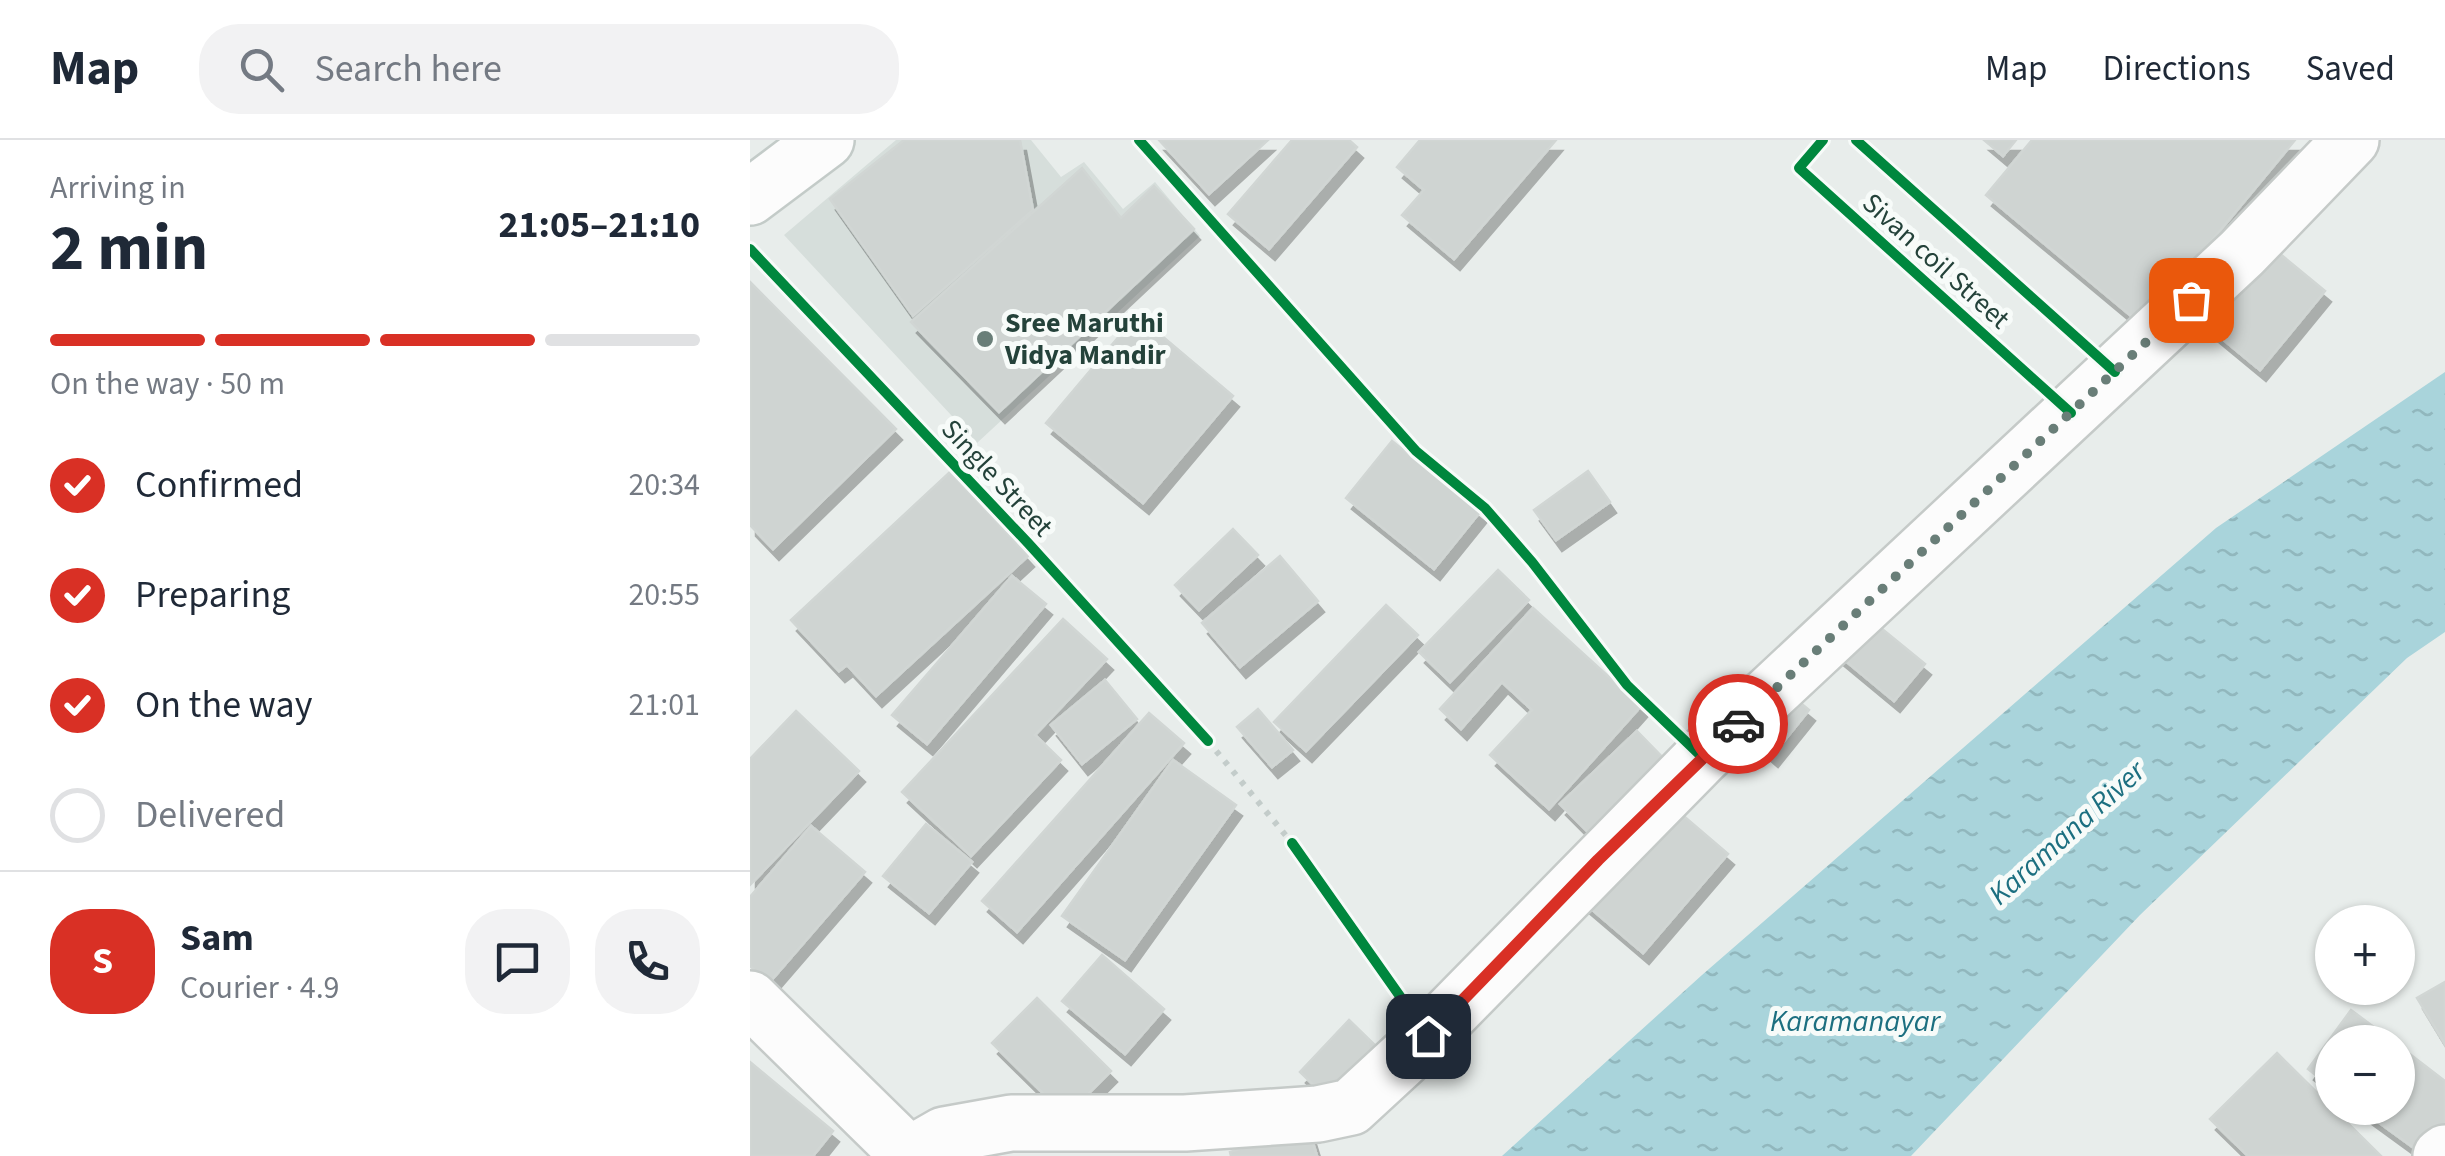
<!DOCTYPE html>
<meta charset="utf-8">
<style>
:root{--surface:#fff;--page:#f2f2f3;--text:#1f2937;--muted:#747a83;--line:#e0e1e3;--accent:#d93025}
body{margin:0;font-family:"Source Sans 3",sans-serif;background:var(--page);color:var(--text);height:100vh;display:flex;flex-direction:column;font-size:38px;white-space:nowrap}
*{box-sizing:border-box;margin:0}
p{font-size:32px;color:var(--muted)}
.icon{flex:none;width:55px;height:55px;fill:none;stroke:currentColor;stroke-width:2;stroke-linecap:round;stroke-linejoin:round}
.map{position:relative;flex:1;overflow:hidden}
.drawer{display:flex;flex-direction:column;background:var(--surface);width:750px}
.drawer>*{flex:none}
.controls{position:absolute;left:1565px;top:765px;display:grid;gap:20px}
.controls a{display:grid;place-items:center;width:100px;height:100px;border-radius:50%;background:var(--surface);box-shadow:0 2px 8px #0004;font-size:50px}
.pin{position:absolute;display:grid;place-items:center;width:85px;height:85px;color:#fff;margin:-42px;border-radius:20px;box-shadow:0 5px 15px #0006}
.courier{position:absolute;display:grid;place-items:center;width:100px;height:100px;margin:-50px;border:8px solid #d93025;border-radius:50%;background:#fff;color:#222;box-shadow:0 2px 12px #0007}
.summary em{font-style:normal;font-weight:700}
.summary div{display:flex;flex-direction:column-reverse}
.summary{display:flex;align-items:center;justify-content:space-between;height:170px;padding:0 50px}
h1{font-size:65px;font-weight:700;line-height:75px}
.bar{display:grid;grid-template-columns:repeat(4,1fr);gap:15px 10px;align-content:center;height:120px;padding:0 50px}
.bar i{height:12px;border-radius:8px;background:var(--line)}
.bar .current{background:var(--accent)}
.bar p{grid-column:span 4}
.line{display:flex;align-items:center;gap:25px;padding:0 50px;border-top:2px solid var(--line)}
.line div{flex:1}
.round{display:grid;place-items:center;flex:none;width:105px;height:105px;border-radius:40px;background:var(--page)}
ol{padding:0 50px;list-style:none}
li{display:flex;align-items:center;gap:30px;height:110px}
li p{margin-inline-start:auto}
li .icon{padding:10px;border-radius:50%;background:var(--accent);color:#fff;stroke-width:4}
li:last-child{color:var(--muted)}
li i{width:55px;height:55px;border:5px solid var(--line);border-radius:50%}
header{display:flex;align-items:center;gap:60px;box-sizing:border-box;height:140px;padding:0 50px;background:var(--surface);border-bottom:2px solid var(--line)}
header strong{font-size:48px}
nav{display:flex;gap:55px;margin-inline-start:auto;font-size:35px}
.search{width:700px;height:90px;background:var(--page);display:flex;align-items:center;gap:25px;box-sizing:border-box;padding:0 35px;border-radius:40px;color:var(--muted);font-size:38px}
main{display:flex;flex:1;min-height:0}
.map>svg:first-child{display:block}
</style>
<header>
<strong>Map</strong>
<div class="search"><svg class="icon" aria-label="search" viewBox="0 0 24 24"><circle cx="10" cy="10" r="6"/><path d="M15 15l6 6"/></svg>Search here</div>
<nav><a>Map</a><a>Directions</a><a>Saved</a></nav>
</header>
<main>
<section class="drawer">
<div class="summary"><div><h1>2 min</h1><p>Arriving in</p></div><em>21:05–21:10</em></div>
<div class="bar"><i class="current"></i><i class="current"></i><i class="current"></i><i></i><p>On the way · 50 m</p></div>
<ol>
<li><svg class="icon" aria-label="check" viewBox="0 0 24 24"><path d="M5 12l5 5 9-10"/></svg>Confirmed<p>20:34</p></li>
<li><svg class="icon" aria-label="check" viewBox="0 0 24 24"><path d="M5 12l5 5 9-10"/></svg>Preparing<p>20:55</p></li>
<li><svg class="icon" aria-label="check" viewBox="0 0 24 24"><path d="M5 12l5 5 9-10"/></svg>On the way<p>21:01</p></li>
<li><i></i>Delivered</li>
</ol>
<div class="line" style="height:180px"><b class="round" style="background:var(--accent);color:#fff">S</b><div><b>Sam</b><p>Courier · 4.9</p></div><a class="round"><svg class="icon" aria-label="chat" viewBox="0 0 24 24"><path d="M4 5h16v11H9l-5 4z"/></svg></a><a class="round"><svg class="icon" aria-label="phone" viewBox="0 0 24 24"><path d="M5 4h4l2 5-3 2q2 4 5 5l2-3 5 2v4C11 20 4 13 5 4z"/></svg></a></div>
</section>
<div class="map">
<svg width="1695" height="1016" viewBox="0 0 1695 1016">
<defs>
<pattern id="water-ripples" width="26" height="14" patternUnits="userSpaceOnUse" patternTransform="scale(2.5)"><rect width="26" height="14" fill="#a9d4db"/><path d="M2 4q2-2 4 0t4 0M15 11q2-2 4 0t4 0" fill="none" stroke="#91b7bd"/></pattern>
<filter id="shadow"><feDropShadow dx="6" dy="11" stdDeviation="0" flood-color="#0004"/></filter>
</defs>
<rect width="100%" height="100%" fill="#e8edeb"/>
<!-- built -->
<path fill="#d6dedb" d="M146 0H281L311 37 334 22 373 69 405 42 450 96 227 303 34 95Z"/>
<!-- water -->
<path fill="url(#water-ripples)" d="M1695 232V492L1657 518 1390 775 1161 1016H752L952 835 1466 388Z"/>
<!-- building -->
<g fill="#cfd4d2" stroke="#d1d6d4" stroke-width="2.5" filter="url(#shadow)">
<path d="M154 0H270L283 70 163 176 80 59Z"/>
<path d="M409 0H518L459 54Z"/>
<path d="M542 0H599L607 7 519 109 478 74Z"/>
<path d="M670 0H806L704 119 652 75 674 50 647 27Z"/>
<path d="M1234 0H1266L1253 16Z"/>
<path d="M1282 0H1545L1392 185 1236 55Z"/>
<path d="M332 28 371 78 404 46 444 89 249 272 161 182Z"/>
<path d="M1512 99 1575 151 1510 230 1446 177Z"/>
<path d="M0 142 146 289 23 409 0 385Z"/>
<path d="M387 175 483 256 393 363 296 283Z"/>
<path d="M642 301 730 372 684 429 596 358Z"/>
<path d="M838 331 860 362 806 400 784 370Z"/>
<path d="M200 332 278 416 126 556 97 525 89 531 41 480Z"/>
<path d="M483 389 508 415 449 470 425 445Z"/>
<path d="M530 416 568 461 490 527 452 483Z"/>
<path d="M748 430 779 460 700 542 669 512Z"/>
<path d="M262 436 296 464 177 604 142 575Z"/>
<path d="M636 465 668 495 556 611 524 582Z"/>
<path d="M783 468 891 566 799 669 740 615 782 570 752 542 711 589 690 569Z"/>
<path d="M1115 475 1175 524 1144 561 1085 512Z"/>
<path d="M313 479 357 519 285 595 311 620 221 716 152 652Z"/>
<path d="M355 540 387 579 332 624 301 585Z"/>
<path d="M1036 551 1059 570 1022 616 999 596Z"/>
<path d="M508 569 543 610 522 627 487 587Z"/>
<path d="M46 571 109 631 0 745V619Z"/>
<path d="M399 573 434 603 267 792 232 761Z"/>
<path d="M887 591 920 625 844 698 810 664Z"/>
<path d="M423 620 486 665 375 820 312 776Z"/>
<path d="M916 661 978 714 893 813 831 760Z"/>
<path d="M176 684 222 722 179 773 133 736Z"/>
<path d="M61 686 115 732 19 843 0 826V757Z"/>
<path d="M352 815 414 869 375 914 312 861Z"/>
<path d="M1695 842V904L1667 858Z"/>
<path d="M287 858 361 931 316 976 242 903Z"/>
<path d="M1601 870 1644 902H1582V948L1558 929Z"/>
<path d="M599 880 630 910 581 962 550 932Z"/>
<path d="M1648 905 1695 941V1003L1675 1016 1609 968H1648Z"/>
<path d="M1527 913 1631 1016H1498L1460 979Z"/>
<path d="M0 922 83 991 63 1016H0Z"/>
<path d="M558 987 567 1016H481L480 1012Z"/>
</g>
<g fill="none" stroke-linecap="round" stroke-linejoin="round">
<defs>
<g id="street">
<path d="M0 859 159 1015 194 995 261 983H435L568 974 601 967 678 896 952 617 1492 113 1601 0"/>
<path d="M1691 1016 1695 1013"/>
</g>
<path id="secondary" d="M0 57 76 0"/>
</defs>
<!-- street casing -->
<use href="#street" stroke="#c5cac8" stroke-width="60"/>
<!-- secondary casing -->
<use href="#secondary" stroke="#c3cbc8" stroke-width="60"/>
<!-- path -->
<g stroke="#c3ccca" stroke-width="6" stroke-dasharray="5 8" stroke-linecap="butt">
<path d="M1070 0 1071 1"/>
<path d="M458 601 542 703"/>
</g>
<!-- street -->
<use href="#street" stroke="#fcfcfc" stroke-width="55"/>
<!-- secondary -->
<use href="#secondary" stroke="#fcfcfc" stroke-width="55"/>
<defs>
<g id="cycleway">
<path d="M389 0 666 311 735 368 782 422 877 545 952 617"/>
<path d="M1073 0 1049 28 1321 273"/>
<path d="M1106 0 1365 232"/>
<path d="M0 109 278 403 458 601"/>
<path d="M542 703 678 896"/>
</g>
</defs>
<!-- cycleway casing -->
<use href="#cycleway" stroke="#f7fbf9" stroke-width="16"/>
<!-- cycleway -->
<use href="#cycleway" stroke="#00873e" stroke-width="10"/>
</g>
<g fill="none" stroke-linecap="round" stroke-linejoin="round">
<!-- done -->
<path stroke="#697e78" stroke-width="10" stroke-dasharray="0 18" d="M988 584 1441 160"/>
<!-- route -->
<path stroke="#d93025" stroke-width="12" d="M678 896 848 720 988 584"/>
</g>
<!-- markers -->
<circle fill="#697e78" stroke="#f7fbf9" stroke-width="4" cx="235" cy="199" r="10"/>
<g text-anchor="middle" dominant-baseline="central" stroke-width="10" stroke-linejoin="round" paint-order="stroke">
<!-- street labels -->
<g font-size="28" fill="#24423a" stroke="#f7fbf9">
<text transform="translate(1186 121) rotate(42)">Sivan coil Street</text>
<text transform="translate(247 338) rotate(47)">Single Street</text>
</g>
<!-- poi labels -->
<g font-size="28" font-weight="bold" fill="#24423a" stroke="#f7fbf9" text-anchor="start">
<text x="255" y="183">Sree Maruthi<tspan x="255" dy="32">Vidya Mandir</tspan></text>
</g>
<!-- water labels -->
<g font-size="30" font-style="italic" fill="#1c6f80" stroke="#f7fbf9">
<text transform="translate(1317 693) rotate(-42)">Karamana River</text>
<text x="1105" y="881">Karamanayar</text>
</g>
</g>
</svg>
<div class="controls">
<a>+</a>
<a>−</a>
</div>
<div class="pin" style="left:1441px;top:160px;background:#ea580c"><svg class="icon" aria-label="bag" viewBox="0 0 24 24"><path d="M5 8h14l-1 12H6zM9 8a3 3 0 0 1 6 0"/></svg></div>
<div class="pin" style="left:678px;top:896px;background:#1f2937"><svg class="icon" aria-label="home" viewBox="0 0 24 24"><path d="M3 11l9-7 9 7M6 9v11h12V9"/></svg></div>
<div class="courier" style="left:988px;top:584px"><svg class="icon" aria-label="car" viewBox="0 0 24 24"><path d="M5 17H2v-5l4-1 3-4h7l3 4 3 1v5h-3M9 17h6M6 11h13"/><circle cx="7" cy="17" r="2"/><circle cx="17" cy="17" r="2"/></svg></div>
</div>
</main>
